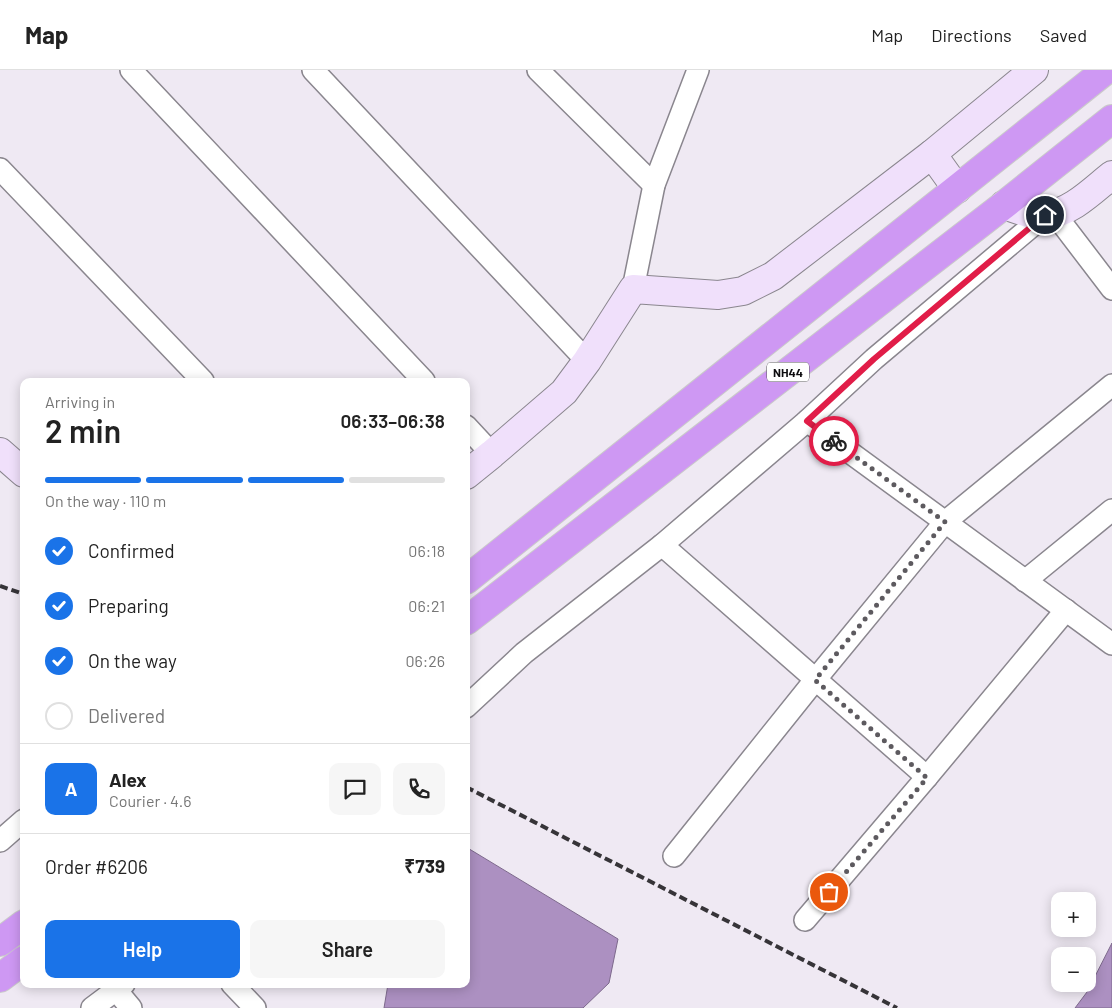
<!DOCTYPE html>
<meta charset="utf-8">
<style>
:root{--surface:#fff;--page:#f6f6f6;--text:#222;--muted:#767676;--line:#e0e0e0;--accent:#1a73e8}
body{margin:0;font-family:Barlow,sans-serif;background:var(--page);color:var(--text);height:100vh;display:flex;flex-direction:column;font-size:19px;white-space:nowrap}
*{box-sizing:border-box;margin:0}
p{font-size:16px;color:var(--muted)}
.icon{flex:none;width:28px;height:28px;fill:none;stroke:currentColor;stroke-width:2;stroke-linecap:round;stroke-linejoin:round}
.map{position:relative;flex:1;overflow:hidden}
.side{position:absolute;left:20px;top:308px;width:450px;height:610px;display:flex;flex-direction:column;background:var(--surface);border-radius:10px;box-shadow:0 2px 12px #0003}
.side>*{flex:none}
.buttons{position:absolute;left:1051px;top:822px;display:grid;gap:10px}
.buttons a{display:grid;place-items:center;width:45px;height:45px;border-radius:10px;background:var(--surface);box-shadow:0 2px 12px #0003;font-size:25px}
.pin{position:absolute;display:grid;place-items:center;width:42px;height:42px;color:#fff;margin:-21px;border:2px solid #fff;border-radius:50%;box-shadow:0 1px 5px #0007}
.courier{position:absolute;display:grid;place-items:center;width:50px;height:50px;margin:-25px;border:4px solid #e11d48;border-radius:50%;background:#fff;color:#222;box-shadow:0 1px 6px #0007}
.headline em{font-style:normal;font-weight:600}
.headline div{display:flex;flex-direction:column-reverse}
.headline{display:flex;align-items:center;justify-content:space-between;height:85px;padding:0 25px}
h1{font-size:32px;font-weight:600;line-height:38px}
.bar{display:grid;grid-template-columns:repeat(4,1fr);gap:8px 5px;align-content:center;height:60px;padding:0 25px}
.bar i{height:6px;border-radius:4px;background:var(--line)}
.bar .active{background:var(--accent)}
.bar p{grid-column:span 4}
.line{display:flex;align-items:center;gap:12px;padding:0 25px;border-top:1px solid var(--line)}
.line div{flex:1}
.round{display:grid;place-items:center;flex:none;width:52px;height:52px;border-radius:10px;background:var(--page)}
ol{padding:0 25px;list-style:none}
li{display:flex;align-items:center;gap:15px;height:55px}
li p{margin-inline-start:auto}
li .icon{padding:5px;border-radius:50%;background:var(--accent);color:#fff;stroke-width:4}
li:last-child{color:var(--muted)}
li i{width:28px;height:28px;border:2px solid var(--line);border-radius:50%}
.cta{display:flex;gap:10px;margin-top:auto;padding:10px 25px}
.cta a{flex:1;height:58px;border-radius:10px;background:var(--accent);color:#fff;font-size:20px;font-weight:600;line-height:58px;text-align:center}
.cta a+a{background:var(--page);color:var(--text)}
header{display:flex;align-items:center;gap:30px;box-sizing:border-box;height:70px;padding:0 25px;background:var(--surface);border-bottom:1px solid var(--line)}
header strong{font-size:24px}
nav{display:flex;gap:28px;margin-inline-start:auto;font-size:18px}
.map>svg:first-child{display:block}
</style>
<header>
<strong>Map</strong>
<nav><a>Map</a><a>Directions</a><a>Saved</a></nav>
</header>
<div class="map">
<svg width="1112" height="938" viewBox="0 0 1112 938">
<rect width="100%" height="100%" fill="#efe9f3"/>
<!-- water -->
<g fill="#ac90c1" stroke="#7d698c">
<path d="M466 777 618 869 609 913 583 938H384L388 914H466Z"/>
<path d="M1112 873V938H1075L1087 922Z"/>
</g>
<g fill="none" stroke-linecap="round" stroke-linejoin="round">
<defs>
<g id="street">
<path d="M131 0 424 311"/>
<path d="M313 0 587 291"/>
<path d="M538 0 654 115"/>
<path d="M0 99 203 311"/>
<path d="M1054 143 1112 219"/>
<path d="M633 219 654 115 698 0"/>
<path d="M807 351 1112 574"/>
<path d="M466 356 492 384"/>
<path d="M662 475 927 707"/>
<path d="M1025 511 1112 440"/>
<path d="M466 637 524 583 662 475 807 351 874 289 1045 145"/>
<path d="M0 771 24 750"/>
<path d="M674 786 815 610 945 452 1112 315"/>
<path d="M805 850 927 707 1066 540"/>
<path d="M232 914 255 938"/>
<path d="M116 920 131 938"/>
<path d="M92 938 124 914"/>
</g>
<g id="secondary">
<path d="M957 119 932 84 1034 0"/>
<path d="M1004 135C1016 139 1033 146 1046 145 1071 143 1093 120 1112 105"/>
<path d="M0 382 24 403"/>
<path d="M466 405 492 384 564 322 587 291 633 219 718 225 743 221 773 206 932 84"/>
</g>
<g id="highway">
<path d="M466 510 1106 0"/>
<path d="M466 551 1004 135 1112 49"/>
<path d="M0 872 24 854"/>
<path d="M0 908 24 890"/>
</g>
</defs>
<!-- street casing -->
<use href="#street" stroke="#8a868e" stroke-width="24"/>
<!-- secondary casing -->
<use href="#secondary" stroke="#8a868e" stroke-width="30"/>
<!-- highway casing -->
<use href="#highway" stroke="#cacaca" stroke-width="30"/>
<!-- street -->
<use href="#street" stroke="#fff" stroke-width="21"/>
<!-- secondary -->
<use href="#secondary" stroke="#f0e0fb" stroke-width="28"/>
<!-- highway -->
<use href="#highway" stroke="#ce98f3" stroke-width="28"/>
<!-- rail -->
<g stroke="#363438" stroke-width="4" stroke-dasharray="8 4" stroke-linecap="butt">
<path d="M0 516 24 524"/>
<path d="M466 717 897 938"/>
</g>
</g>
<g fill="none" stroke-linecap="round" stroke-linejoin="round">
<!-- done -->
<path stroke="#5d5a5f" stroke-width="5" stroke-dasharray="0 9" d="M829 822 927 708 815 610 945 452 834 371"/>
<!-- route -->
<path stroke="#e11d48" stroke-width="6" d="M834 371 807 351 874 289 1045 145"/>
</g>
<g text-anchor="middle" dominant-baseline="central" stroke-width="4" stroke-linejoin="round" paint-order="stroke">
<!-- shield labels -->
<rect fill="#fff" stroke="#565658" stroke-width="1" x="767" y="292.5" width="42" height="19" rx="4"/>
<g font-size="12" font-weight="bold" fill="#0e0d10">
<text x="788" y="302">NH44</text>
</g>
</g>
</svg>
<div class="buttons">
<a>+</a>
<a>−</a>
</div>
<div class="pin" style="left:829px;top:822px;background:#ea580c"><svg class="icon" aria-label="bag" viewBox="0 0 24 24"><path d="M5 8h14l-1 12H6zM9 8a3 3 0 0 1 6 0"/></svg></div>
<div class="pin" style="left:1045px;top:145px;background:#1f2937"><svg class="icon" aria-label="home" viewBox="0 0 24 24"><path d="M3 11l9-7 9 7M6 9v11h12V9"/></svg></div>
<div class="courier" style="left:834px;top:371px"><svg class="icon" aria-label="bike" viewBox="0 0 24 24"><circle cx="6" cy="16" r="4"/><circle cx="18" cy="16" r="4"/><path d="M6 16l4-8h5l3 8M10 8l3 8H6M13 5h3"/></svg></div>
<section class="side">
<div class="headline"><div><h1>2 min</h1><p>Arriving in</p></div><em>06:33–06:38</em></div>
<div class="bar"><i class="active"></i><i class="active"></i><i class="active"></i><i></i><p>On the way · 110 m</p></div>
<ol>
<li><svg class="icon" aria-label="check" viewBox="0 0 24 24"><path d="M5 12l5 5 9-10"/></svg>Confirmed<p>06:18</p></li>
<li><svg class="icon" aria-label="check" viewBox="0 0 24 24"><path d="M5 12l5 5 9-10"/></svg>Preparing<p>06:21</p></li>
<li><svg class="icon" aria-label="check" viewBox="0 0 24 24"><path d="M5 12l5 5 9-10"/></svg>On the way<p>06:26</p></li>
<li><i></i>Delivered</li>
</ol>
<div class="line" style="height:90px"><b class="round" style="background:var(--accent);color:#fff">A</b><div><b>Alex</b><p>Courier · 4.6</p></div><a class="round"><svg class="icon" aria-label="chat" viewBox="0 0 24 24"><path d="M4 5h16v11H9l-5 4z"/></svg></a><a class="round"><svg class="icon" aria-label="phone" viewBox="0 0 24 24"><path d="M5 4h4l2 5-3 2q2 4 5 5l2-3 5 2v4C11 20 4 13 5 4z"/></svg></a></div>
<div class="line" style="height:65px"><div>Order #6206</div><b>₹739</b></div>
<div class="cta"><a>Help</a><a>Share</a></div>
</section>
</div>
